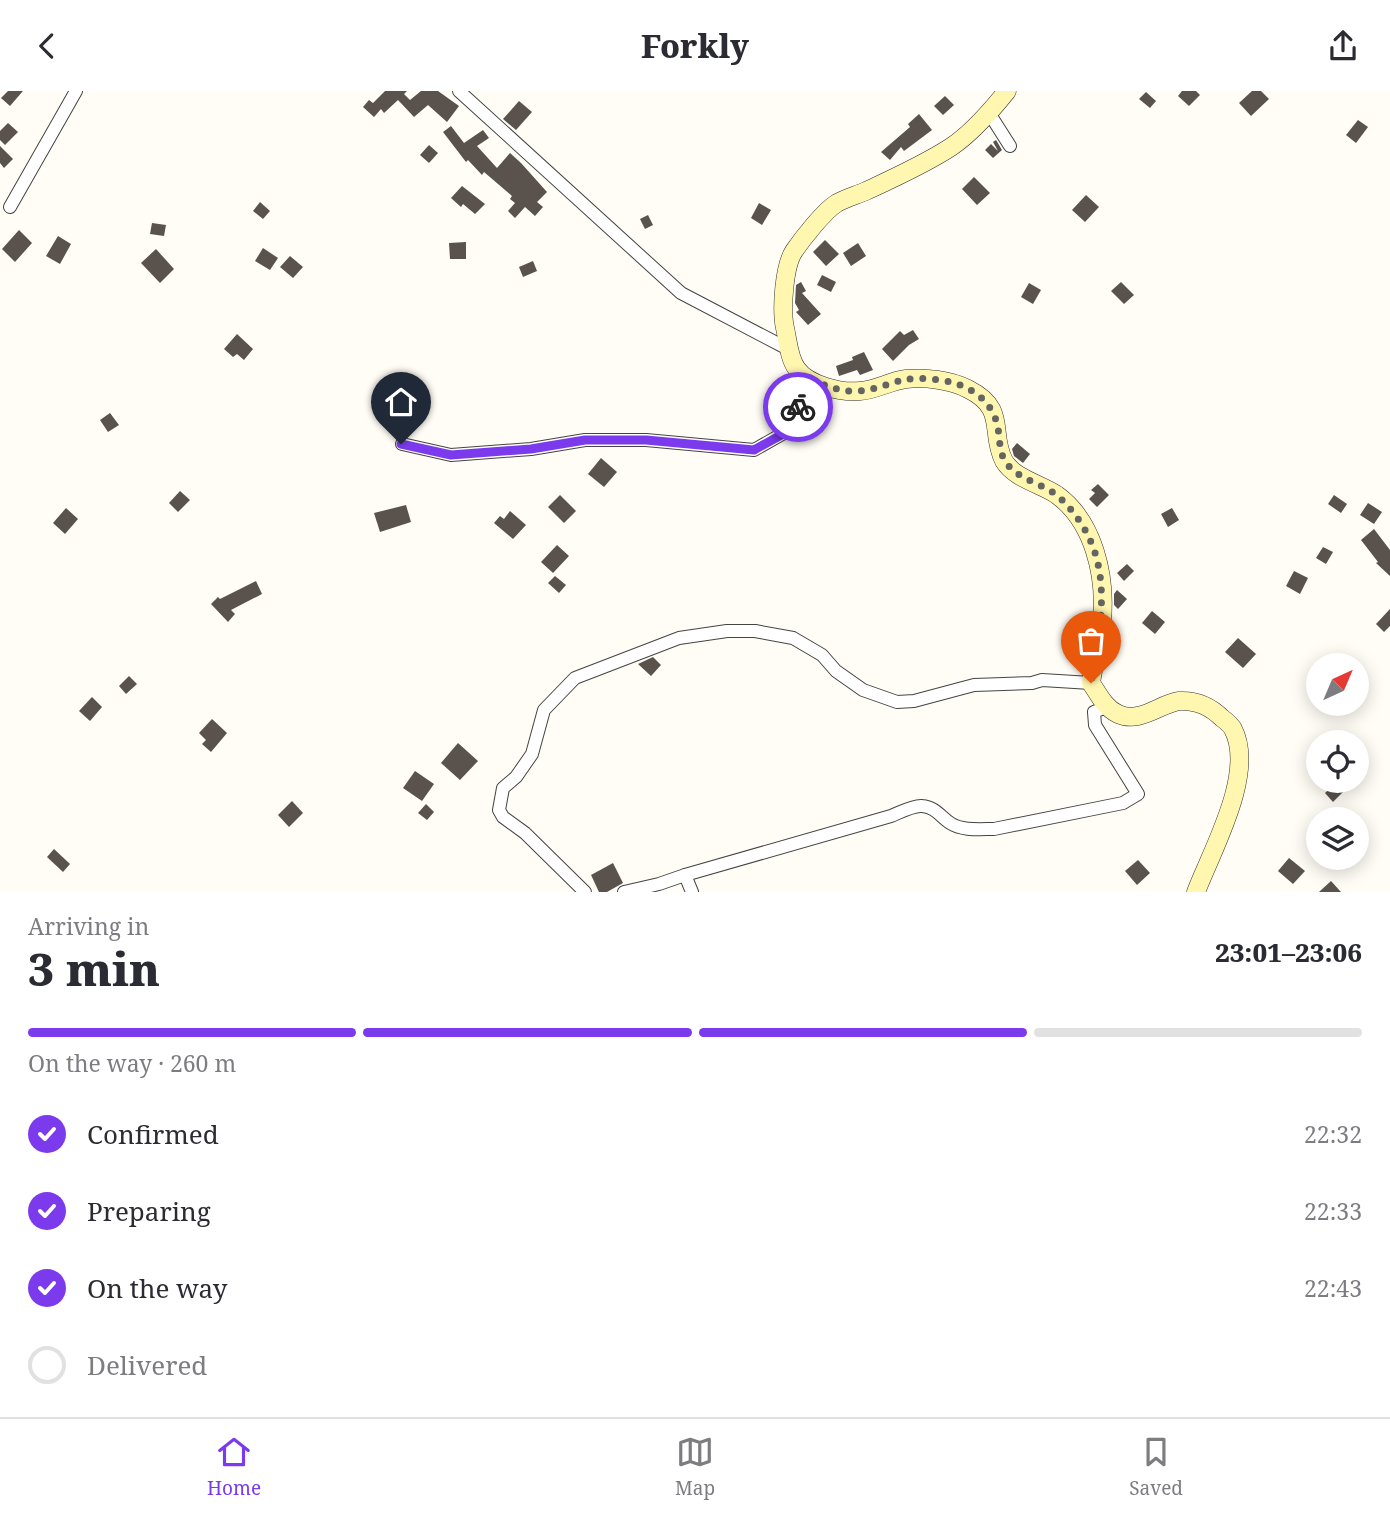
<!DOCTYPE html>
<meta charset="utf-8">
<style>
:root{--surface:#fff;--page:#f7f7f7;--text:#2b2b33;--muted:#7c7c81;--line:#e1e1e2;--accent:#7c3aed}
body{margin:0;font-family:"Noto Serif",serif;background:var(--page);color:var(--text);height:100vh;display:flex;flex-direction:column;font-size:26px;white-space:nowrap}
*{box-sizing:border-box;margin:0}
p{font-size:23px;color:var(--muted)}
.icon{flex:none;width:38px;height:38px;fill:none;stroke:currentColor;stroke-width:2;stroke-linecap:round;stroke-linejoin:round}
.map{position:relative;height:801px;overflow:hidden}
.panel{display:flex;flex-direction:column;background:var(--surface);flex:1}
.panel>*{flex:none}
.needle{width:46px;rotate:44deg}
.controls{position:absolute;left:1306px;top:562px;display:grid;gap:14px}
.controls a{display:grid;place-items:center;width:63px;height:63px;border-radius:50%;background:var(--surface);box-shadow:0 4px 18px #0003;font-size:35px}
.pin{position:absolute;display:grid;place-items:center;width:60px;height:60px;color:#fff;margin:-72px -30px;border-radius:50% 50% 50% 0;rotate:-45deg;box-shadow:0 0 7px #0007}
.pin .icon{rotate:45deg}
.courier{position:absolute;display:grid;place-items:center;width:70px;height:70px;margin:-35px;border:5px solid #7c3aed;border-radius:50%;background:#fff;color:#222;box-shadow:0 2px 9px #0007}
.headline em{font-style:normal;font-weight:800}
.headline div{display:flex;flex-direction:column-reverse}
.headline{display:flex;align-items:center;justify-content:space-between;height:119px;padding:0 28px}
h1{font-size:46px;font-weight:800;line-height:52px}
.bar{display:grid;grid-template-columns:repeat(4,1fr);gap:10px 7px;align-content:center;height:84px;padding:0 28px}
.bar i{height:9px;border-radius:5px;background:var(--line)}
.bar .on{background:var(--accent)}
.bar p{grid-column:span 4}
ol{padding:0 28px;list-style:none}
li{display:flex;align-items:center;gap:21px;height:77px}
li p{margin-inline-start:auto}
li .icon{padding:7px;border-radius:50%;background:var(--accent);color:#fff;stroke-width:4}
li:last-child{color:var(--muted)}
li i{width:38px;height:38px;border:4px solid var(--line);border-radius:50%}
header{display:flex;justify-content:space-between;align-items:center;height:91px;padding:0 28px;background:var(--surface);font-size:32px;font-weight:800}
.tabs{display:flex;justify-content:space-around;align-items:center;height:98px;border-top:2px solid var(--line);background:var(--surface);font-size:19px;color:var(--muted)}
.tabs a{display:grid;justify-items:center;gap:4px}
.tabs .on{color:var(--accent)}
.map>svg:first-child{display:block}
</style>
<header><svg class="icon" aria-label="back" viewBox="0 0 24 24"><path d="M15 5l-7 7 7 7"/></svg>Forkly<svg class="icon" aria-label="share" viewBox="0 0 24 24"><path d="M12 15V3M7 8l5-5 5 5M5 13v7h14v-7"/></svg></header>
<div class="map">
<svg width="1390" height="801" viewBox="0 0 1390 801">
<rect width="100%" height="100%" fill="#fffdf5"/>
<!-- building -->
<g fill="#5a524d">
<path d="M8 0H23L10 15 1 7Z"/>
<path d="M385 0H407L404 3 410 9 421 0H438L459 15 447 31 428 14 414 26 398 9 384 22 381 18 374 26 363 16 369 9 373 12Z"/>
<path d="M1182 0H1196L1200 4 1189 15 1178 5Z"/>
<path d="M1252 0H1261L1269 8 1251 25 1239 12Z"/>
<path d="M1146 1 1156 10 1150 17 1139 8Z"/>
<path d="M945 5 954 14 943 24 934 15Z"/>
<path d="M519 10 532 21 516 39 503 28Z"/>
<path d="M919 23 932 39 904 60 901 56 890 69 881 61 910 36 908 33Z"/>
<path d="M1358 29 1368 36 1356 52 1346 44Z"/>
<path d="M8 32 18 41 5 54 0 49V40Z"/>
<path d="M451 35 464 52 483 39 489 47 477 55 497 77 510 62 521 72 547 101 537 111 543 116 535 125 525 116 515 127 508 120 515 112 510 108 512 105 484 81 482 84 468 69 466 71 443 41Z"/>
<path d="M996 49 1002 59 993 67 985 59 991 53 998 60 993 51Z"/>
<path d="M429 54 438 62 429 72 420 64Z"/>
<path d="M0 55 13 68 4 77 0 72Z"/>
<path d="M974 86 990 102 977 114 962 98Z"/>
<path d="M462 95 485 113 475 123 463 113 461 116 451 107Z"/>
<path d="M1086 104 1099 116 1085 131 1072 119Z"/>
<path d="M260 111 270 120 263 128 253 120Z"/>
<path d="M759 112 771 119 762 134 751 127Z"/>
<path d="M648 124 653 134 645 138 640 128Z"/>
<path d="M152 132 166 134 164 145 150 143Z"/>
<path d="M19 139 32 152 15 171 2 158Z"/>
<path d="M58 145 71 153 60 173 46 165Z"/>
<path d="M825 149 839 163 826 175 813 161Z"/>
<path d="M466 151V168H450L449 152Z"/>
<path d="M858 152 866 165 851 175 843 162Z"/>
<path d="M263 157 278 167 270 179 255 170Z"/>
<path d="M156 158 174 178 160 192 141 172Z"/>
<path d="M290 165 303 176 293 187 280 176Z"/>
<path d="M533 170 537 180 523 186 519 176Z"/>
<path d="M822 184 836 191 831 201 817 194Z"/>
<path d="M801 191 806 200 802 202 821 223 808 234 796 221 799 219 795 212 796 194Z"/>
<path d="M1121 191 1134 204 1124 213 1111 200Z"/>
<path d="M1029 192 1041 199 1033 213 1021 206Z"/>
<path d="M913 239 919 248 909 254 893 270 882 258 900 240 904 244Z"/>
<path d="M237 243 253 258 244 269 237 263 233 266 224 258Z"/>
<path d="M864 261 873 279 860 284 857 279 839 285 836 275 853 269 852 266Z"/>
<path d="M110 322 119 334 108 341 100 329Z"/>
<path d="M1017 352 1030 363 1023 372 1014 365 1012 358Z"/>
<path d="M601 367 617 381 604 396 588 383Z"/>
<path d="M1098 393 1109 404 1097 416 1089 408 1095 402 1091 399Z"/>
<path d="M180 400 190 409 178 421 169 412Z"/>
<path d="M560 404 576 420 564 432 548 416Z"/>
<path d="M1334 404 1347 413 1341 422 1328 413Z"/>
<path d="M1368 412 1382 421 1374 433 1360 424Z"/>
<path d="M406 414 411 431 380 441 374 422Z"/>
<path d="M66 417 78 428 65 443 53 432Z"/>
<path d="M1172 417 1179 429 1168 436 1161 423Z"/>
<path d="M510 420 526 434 513 448 494 432 500 425 504 428Z"/>
<path d="M1374 438 1390 459V485L1376 472 1378 471 1361 449Z"/>
<path d="M557 454 569 465 553 482 541 471Z"/>
<path d="M1323 456 1333 461 1326 473 1316 467Z"/>
<path d="M1127 473 1134 480 1124 490 1117 482Z"/>
<path d="M1294 480 1308 487 1300 503 1286 495Z"/>
<path d="M555 485 566 494 559 502 548 492Z"/>
<path d="M256 490 262 503 231 519 235 523 228 531 211 513 218 506 220 508Z"/>
<path d="M1117 499 1127 508 1118 518 1114 514V503Z"/>
<path d="M1390 518V535L1384 541 1376 533Z"/>
<path d="M1152 520 1165 531 1155 543 1142 532Z"/>
<path d="M1238 547 1256 563 1243 577 1225 561Z"/>
<path d="M653 566 661 574 651 585 638 573Z"/>
<path d="M129 585 137 593 126 603 119 595Z"/>
<path d="M92 606 102 616 90 630 79 620Z"/>
<path d="M212 628 227 642 211 661 202 653 206 649 199 642Z"/>
<path d="M458 652 478 670 460 689 441 672Z"/>
<path d="M415 680 434 693 422 710 403 697Z"/>
<path d="M1338 690 1347 697 1333 711 1325 702Z"/>
<path d="M292 710 303 722 289 736 278 724Z"/>
<path d="M426 713 434 721 427 729 418 722Z"/>
<path d="M54 758 70 773 63 781 47 766Z"/>
<path d="M1289 767 1305 780 1293 793 1278 780Z"/>
<path d="M1138 769 1150 782 1137 794 1125 780Z"/>
<path d="M613 772 623 792 607 801H599L591 784Z"/>
<path d="M1331 790 1341 801H1319Z"/>
</g>
<g fill="none" stroke-linecap="round" stroke-linejoin="round">
<defs>
<g id="street">
<path d="M459 0 681 202 790 259"/>
<path d="M989 22 1010 55"/>
<path d="M10 116 76 0"/>
<path d="M402 353 451 364 531 358 585 349H646L754 359 791 338 807 287"/>
<path d="M585 801 525 742 503 726 499 719 503 697 516 686 532 663 544 619 575 587 679 547 727 540H755L793 547 822 564 836 580 863 599 897 611 914 610 974 594 1032 592 1042 589 1091 592"/>
<path d="M624 801 659 793 685 784"/>
<path d="M692 801 685 784 891 725C899 722 913 714 922 715 935 716 940 725 950 732 962 740 980 738 994 738L1123 712 1138 703 1095 634 1094 621 1106 616"/>
</g>
<path id="secondary" d="M1007 0C991 20 972 42 951 56 925 73 894 87 866 100 857 104 846 107 837 112 824 120 803 147 794 160 784 175 781 219 785 237 788 250 789 268 797 278 808 294 841 302 860 300 876 299 890 290 906 288 925 286 951 289 968 298 1008 318 989 341 1004 370 1015 388 1041 393 1057 404 1094 431 1106 485 1102 529 1100 550 1094 571 1091 592 1099 604 1105 617 1118 623 1140 633 1159 613 1179 610 1197 609 1210 615 1222 627 1226 630 1231 634 1233 638 1256 682 1212 759 1196 801"/>
</defs>
<!-- street casing -->
<use href="#street" stroke="#444" stroke-width="14"/>
<!-- secondary casing -->
<use href="#secondary" stroke="#333" stroke-width="19"/>
<!-- street -->
<use href="#street" stroke="#fff" stroke-width="12"/>
<!-- secondary -->
<use href="#secondary" stroke="#fff6b0" stroke-width="18"/>
</g>
<g fill="none" stroke-linecap="round" stroke-linejoin="round">
<!-- done -->
<path stroke="#646461" stroke-width="7" stroke-dasharray="0 12.6" d="M798 316 807 286C823 294 839 301 857 300 873 300 888 292 904 289 919 286 942 288 957 293 978 300 994 315 998 337 1000 349 999 363 1007 373 1021 390 1045 393 1060 407 1116 461 1103 523 1091 592"/>
<!-- route -->
<path stroke="#7c3aed" stroke-width="9" d="M401 353 451 364 531 358 585 349H646L754 359 792 338 798 316"/>
</g>
</svg>
<div class="controls">
<a><svg class="needle" viewBox="-14 -14 28 28"><path d="M0-13l5 13h-10z" fill="#e53935"/><path d="M0 13l5-13h-10z" fill="#7c7c81"/></svg></a>
<a><svg class="icon" aria-label="locate" viewBox="0 0 24 24"><circle cx="12" cy="12" r="6"/><path d="M12 2v4M12 18v4M2 12h4M18 12h4"/></svg></a>
<a><svg class="icon" aria-label="layers" viewBox="0 0 24 24"><path d="M12 4l9 5-9 5-9-5zM3 14l9 5 9-5"/></svg></a>
</div>
<div class="pin" style="left:1091px;top:592px;background:#ea580c"><svg class="icon" aria-label="bag" viewBox="0 0 24 24"><path d="M5 8h14l-1 12H6zM9 8a3 3 0 0 1 6 0"/></svg></div>
<div class="pin" style="left:401px;top:353px;background:#1f2937"><svg class="icon" aria-label="home" viewBox="0 0 24 24"><path d="M3 11l9-7 9 7M6 9v11h12V9"/></svg></div>
<div class="courier" style="left:798px;top:316px"><svg class="icon" aria-label="bike" viewBox="0 0 24 24"><circle cx="6" cy="16" r="4"/><circle cx="18" cy="16" r="4"/><path d="M6 16l4-8h5l3 8M10 8l3 8H6M13 5h3"/></svg></div>
</div>
<section class="panel">
<div class="headline"><div><h1>3 min</h1><p>Arriving in</p></div><em>23:01–23:06</em></div>
<div class="bar"><i class="on"></i><i class="on"></i><i class="on"></i><i></i><p>On the way · 260 m</p></div>
<ol>
<li><svg class="icon" aria-label="check" viewBox="0 0 24 24"><path d="M5 12l5 5 9-10"/></svg>Confirmed<p>22:32</p></li>
<li><svg class="icon" aria-label="check" viewBox="0 0 24 24"><path d="M5 12l5 5 9-10"/></svg>Preparing<p>22:33</p></li>
<li><svg class="icon" aria-label="check" viewBox="0 0 24 24"><path d="M5 12l5 5 9-10"/></svg>On the way<p>22:43</p></li>
<li><i></i>Delivered</li>
</ol>
</section>
<nav class="tabs">
<a class="on"><svg class="icon" aria-label="home" viewBox="0 0 24 24"><path d="M3 11l9-7 9 7M6 9v11h12V9"/></svg>Home</a>
<a><svg class="icon" aria-label="map" viewBox="0 0 24 24"><path d="M3 6l6-2 6 2 6-2v14l-6 2-6-2-6 2zM9 4v14M15 6v14"/></svg>Map</a>
<a><svg class="icon" aria-label="saved" viewBox="0 0 24 24"><path d="M7 4h10v16l-5-4-5 4z"/></svg>Saved</a>
</nav>
